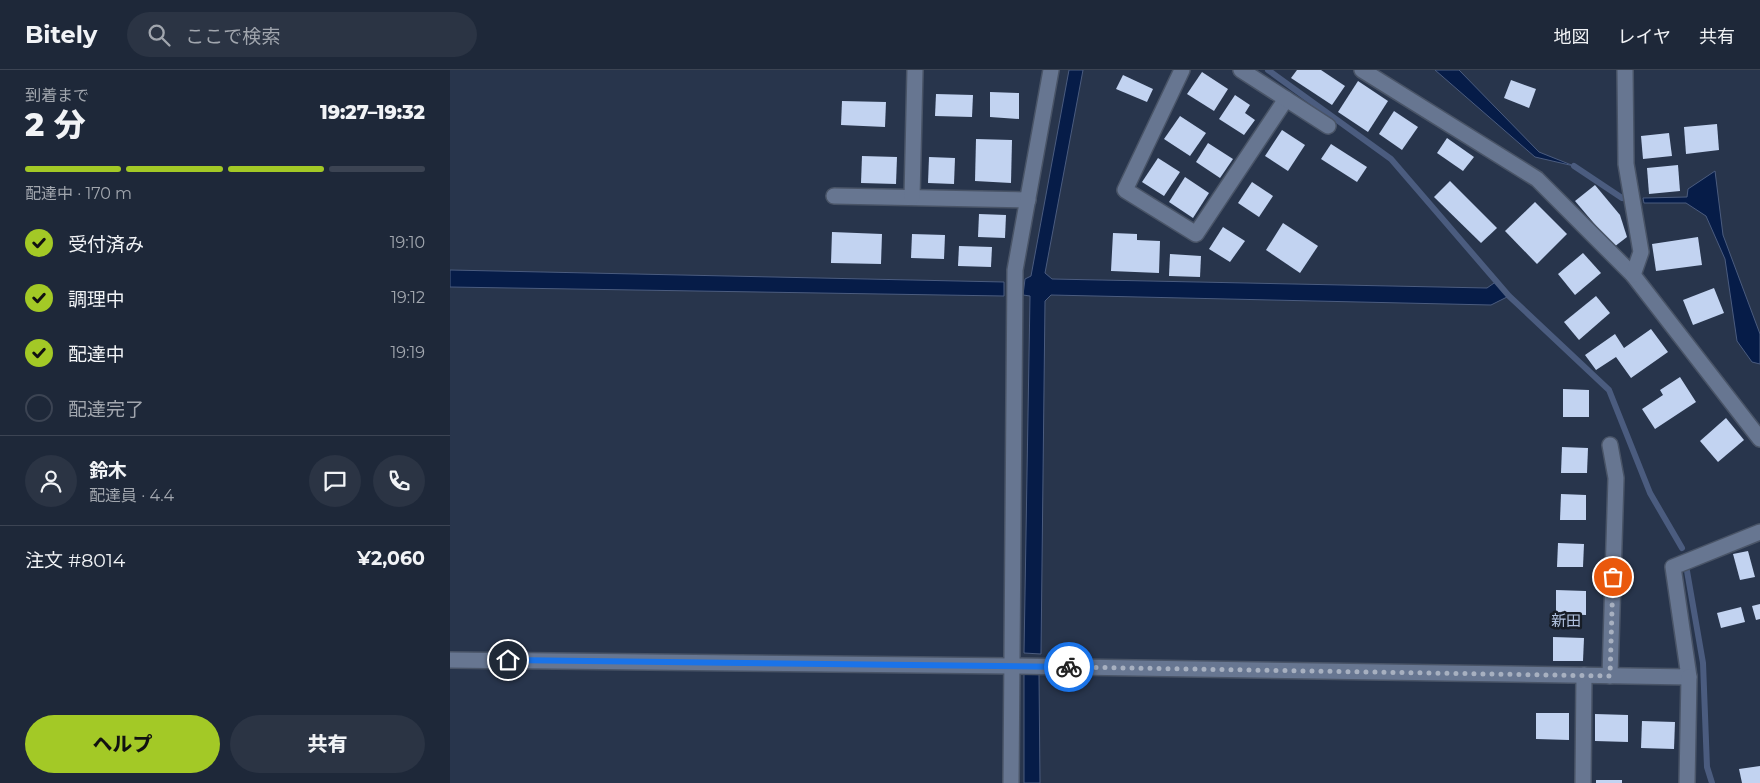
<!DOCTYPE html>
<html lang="ja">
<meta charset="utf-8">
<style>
:root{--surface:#1e2839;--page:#2b3444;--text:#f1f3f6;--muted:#a1a6ae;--line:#3c4453;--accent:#a3c926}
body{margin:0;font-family:Montserrat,"Noto Sans JP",sans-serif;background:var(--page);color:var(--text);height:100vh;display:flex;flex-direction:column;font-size:19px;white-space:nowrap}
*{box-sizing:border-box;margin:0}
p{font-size:16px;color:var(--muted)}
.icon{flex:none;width:28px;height:28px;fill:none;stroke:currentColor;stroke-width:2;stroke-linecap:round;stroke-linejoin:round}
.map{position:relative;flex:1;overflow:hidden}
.panel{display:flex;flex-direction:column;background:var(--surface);width:450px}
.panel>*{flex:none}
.pin{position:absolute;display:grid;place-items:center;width:42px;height:42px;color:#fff;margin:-21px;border:2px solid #fff;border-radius:50%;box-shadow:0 1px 5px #0007}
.courier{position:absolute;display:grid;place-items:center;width:50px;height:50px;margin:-25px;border:4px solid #1a73e8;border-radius:50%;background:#fff;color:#222;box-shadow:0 1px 6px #0007}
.overview em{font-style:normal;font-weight:800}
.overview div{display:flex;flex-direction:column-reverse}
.overview{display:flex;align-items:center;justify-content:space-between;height:85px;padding:0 25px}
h1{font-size:32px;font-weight:800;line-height:38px}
.bar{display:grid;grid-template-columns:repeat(4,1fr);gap:8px 5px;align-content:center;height:60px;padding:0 25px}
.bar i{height:6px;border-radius:4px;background:var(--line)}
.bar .active{background:var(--accent)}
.bar p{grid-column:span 4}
.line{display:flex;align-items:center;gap:12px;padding:0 25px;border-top:1px solid var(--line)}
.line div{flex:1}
.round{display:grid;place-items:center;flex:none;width:52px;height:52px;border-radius:26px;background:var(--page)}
ol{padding:0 25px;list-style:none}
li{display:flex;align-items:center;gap:15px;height:55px}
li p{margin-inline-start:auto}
li .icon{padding:5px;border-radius:50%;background:var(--accent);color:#111;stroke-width:4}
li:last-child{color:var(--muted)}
li i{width:28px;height:28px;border:2px solid var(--line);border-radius:50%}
.button{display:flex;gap:10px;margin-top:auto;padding:10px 25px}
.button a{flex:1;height:58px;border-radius:30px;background:var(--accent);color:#111;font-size:20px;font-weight:800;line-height:58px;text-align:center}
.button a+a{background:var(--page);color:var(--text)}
header{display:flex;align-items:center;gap:30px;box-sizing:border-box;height:70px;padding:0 25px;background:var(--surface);border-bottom:1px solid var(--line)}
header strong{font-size:24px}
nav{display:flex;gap:28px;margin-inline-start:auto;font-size:18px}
.search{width:350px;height:45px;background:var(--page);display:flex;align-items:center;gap:12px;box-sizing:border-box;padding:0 18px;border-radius:28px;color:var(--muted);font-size:19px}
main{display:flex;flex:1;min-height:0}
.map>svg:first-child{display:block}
</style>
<header>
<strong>Bitely</strong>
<div class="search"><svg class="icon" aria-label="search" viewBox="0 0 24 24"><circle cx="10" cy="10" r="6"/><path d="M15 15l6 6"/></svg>ここで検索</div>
<nav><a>地図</a><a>レイヤ</a><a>共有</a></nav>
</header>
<main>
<section class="panel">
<div class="overview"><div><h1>2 分</h1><p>到着まで</p></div><em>19:27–19:32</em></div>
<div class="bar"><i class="active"></i><i class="active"></i><i class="active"></i><i></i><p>配達中 · 170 m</p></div>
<ol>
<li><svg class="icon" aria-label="check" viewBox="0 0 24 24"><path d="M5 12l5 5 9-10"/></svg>受付済み<p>19:10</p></li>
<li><svg class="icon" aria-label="check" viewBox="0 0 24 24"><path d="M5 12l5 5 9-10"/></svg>調理中<p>19:12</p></li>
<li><svg class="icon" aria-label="check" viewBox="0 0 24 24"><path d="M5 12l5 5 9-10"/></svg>配達中<p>19:19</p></li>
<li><i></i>配達完了</li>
</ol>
<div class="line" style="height:90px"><a class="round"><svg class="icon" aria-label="person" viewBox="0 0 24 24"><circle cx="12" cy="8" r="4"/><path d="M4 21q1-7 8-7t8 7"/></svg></a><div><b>鈴木</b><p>配達員 · 4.4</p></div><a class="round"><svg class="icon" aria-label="chat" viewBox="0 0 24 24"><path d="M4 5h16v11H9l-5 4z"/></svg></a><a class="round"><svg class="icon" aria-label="phone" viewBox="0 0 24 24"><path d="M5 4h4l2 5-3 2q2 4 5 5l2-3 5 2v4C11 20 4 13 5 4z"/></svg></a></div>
<div class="line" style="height:65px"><div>注文 #8014</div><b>¥2,060</b></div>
<div class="button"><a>ヘルプ</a><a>共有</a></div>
</section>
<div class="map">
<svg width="1310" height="713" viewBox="0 0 1310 713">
<rect width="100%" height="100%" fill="#28354c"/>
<!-- water -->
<g fill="#061c48" stroke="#4b5c7f">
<path d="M619 0H633L595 203 602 209 1037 218 1047 211 1059 226 1041 235 601 225 595 231 591 584 574 583 580 226 573 225 575 209 581 206Z"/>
<path d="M985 0H1009L1089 82 1124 96 1085 87Z"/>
<path d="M1265 101 1273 165 1310 264V294L1302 292 1287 271 1275 189 1256 146 1236 133H1194L1193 128 1237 127 1238 119Z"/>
<path d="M0 200 554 212V226L0 217Z"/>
<path d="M574 604H589L590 713H574Z"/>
</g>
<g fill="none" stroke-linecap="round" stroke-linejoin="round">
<!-- stream -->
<g stroke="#4b5c7f" stroke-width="6">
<path d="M818 0 941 89 1059 226 1159 320 1200 423 1232 478"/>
<path d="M1124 96 1172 128"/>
<path d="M1237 501 1253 593 1257 697 1262 713"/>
</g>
</g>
<!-- building -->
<g fill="#c2d3f1">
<path d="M847 0H871L895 16 882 35 841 8Z"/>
<path d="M752 2 778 19 764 41 737 24Z"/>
<path d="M673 5 703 19 697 32 666 19Z"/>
<path d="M1061 10 1086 19 1079 38 1054 28Z"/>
<path d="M908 11 938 31 918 62 888 42Z"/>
<path d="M540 22 569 23V49L540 47Z"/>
<path d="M486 24 523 25 522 47 485 46Z"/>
<path d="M785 25 800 35 795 43 805 50 794 65 769 49Z"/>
<path d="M392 31 436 32 435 57 391 55Z"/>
<path d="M944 41 968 57 952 80 929 64Z"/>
<path d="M730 46 756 63 740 86 714 69Z"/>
<path d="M1267 54 1269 80 1236 84 1234 57Z"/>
<path d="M832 60 855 75 838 101 815 86Z"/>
<path d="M1219 63 1222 86 1193 89 1191 66Z"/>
<path d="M997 68 1024 87 1013 101 987 83Z"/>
<path d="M526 69 562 70 561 113 525 111Z"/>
<path d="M758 73 783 89 770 108 746 92Z"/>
<path d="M881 74 917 97 907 112 871 89Z"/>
<path d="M412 86 447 87 446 114 411 113Z"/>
<path d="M479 87 505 88 504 114 478 113Z"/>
<path d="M708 88 730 102 714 126 692 112Z"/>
<path d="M1228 95 1230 121 1199 124 1197 98Z"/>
<path d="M735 107 759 123 743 148 719 132Z"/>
<path d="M1000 111 1047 158 1031 173 984 127Z"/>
<path d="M802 112 823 126 809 147 788 133Z"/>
<path d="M1145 115 1170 145 1177 167 1164 177 1125 131Z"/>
<path d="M1085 132 1117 164 1087 194 1055 161Z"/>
<path d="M529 144 556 145 555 168 528 167Z"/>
<path d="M833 153 868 176 850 203 816 180Z"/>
<path d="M773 157 795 171 780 192 759 179Z"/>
<path d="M382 162 432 164 431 194 381 193Z"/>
<path d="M663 163 687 164V170L710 171 709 203 661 201Z"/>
<path d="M462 164 495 165 494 189 461 188Z"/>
<path d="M1248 167 1252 195 1206 201 1202 174Z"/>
<path d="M509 176 542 177 541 197 508 196Z"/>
<path d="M1133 183 1151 203 1125 225 1108 204Z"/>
<path d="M720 184 751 186 750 207 719 206Z"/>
<path d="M1264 218 1274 243 1243 255 1233 230Z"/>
<path d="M1146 226 1160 243 1129 270 1114 252Z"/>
<path d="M1201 259 1218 282 1181 308 1166 287 1146 300 1135 285 1165 264 1174 278Z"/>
<path d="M1230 307 1246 332 1205 359 1192 339 1213 325 1210 320Z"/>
<path d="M1113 319 1139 320V347H1113Z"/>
<path d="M1276 348 1294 370 1268 392 1250 371Z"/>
<path d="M1112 377 1138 378 1137 403H1111Z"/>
<path d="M1111 424 1136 425V450H1110Z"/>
<path d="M1108 473 1134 474 1133 497H1107Z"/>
<path d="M1298 481 1305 507 1290 510 1283 484Z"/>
<path d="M1106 520 1136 521V545L1106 544Z"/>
<path d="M1310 534V549L1306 550 1302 536Z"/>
<path d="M1291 537 1295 552 1271 558 1267 543Z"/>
<path d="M1103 567 1134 568 1133 591H1103Z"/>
<path d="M1086 643H1119V670L1086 669Z"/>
<path d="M1145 644 1178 645V672L1145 671Z"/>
<path d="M1192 651 1225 652 1224 679 1191 678Z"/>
<path d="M1310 696V713H1292L1289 699Z"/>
<rect x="1146" y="710" width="26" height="3"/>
</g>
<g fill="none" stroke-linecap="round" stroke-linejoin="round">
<defs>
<g id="minor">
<path d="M732 0 675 120 746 164 836 29"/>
<path d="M791 0 878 56"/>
<path d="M912 0 1087 109 1183 205 1310 369"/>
<path d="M1175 0 1176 94 1191 182 1183 205"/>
<path d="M384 126 578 130"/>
<path d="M462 127 465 0"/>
<path d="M1160 375 1166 408 1160 606"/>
<path d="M0 590 562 596 1239 607 1223 497 1310 462"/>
<path d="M561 713 565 200 601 0"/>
<path d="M1133 713 1134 605"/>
<path d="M1237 713 1239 607"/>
</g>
</defs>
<!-- minor casing -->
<use href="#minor" stroke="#495467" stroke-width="18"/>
<!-- minor -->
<use href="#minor" stroke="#677691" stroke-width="15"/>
</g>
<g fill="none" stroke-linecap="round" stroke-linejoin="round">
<!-- done -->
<path stroke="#a7b0c0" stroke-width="5" stroke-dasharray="0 9" d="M619 597 1160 606 1163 507"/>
<!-- route -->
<path stroke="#1a73e8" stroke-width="6" d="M58 590 619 597"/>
</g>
<g text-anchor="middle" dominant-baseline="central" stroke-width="5" stroke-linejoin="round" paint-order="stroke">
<!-- neighbourhood labels -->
<g font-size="15" fill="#b0c1de" stroke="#171d27">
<text x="1116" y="550">新田</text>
</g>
</g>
</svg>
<div class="pin" style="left:1163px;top:507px;background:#ea580c"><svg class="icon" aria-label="bag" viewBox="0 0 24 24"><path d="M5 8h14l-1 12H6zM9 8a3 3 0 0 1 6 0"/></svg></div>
<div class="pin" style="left:58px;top:590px;background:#1f2937"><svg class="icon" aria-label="home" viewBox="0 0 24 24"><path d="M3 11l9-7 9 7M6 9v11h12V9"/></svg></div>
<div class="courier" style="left:619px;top:597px"><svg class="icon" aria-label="bike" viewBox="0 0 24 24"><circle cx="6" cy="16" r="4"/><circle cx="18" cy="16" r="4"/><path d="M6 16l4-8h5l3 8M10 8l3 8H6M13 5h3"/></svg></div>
</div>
</main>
